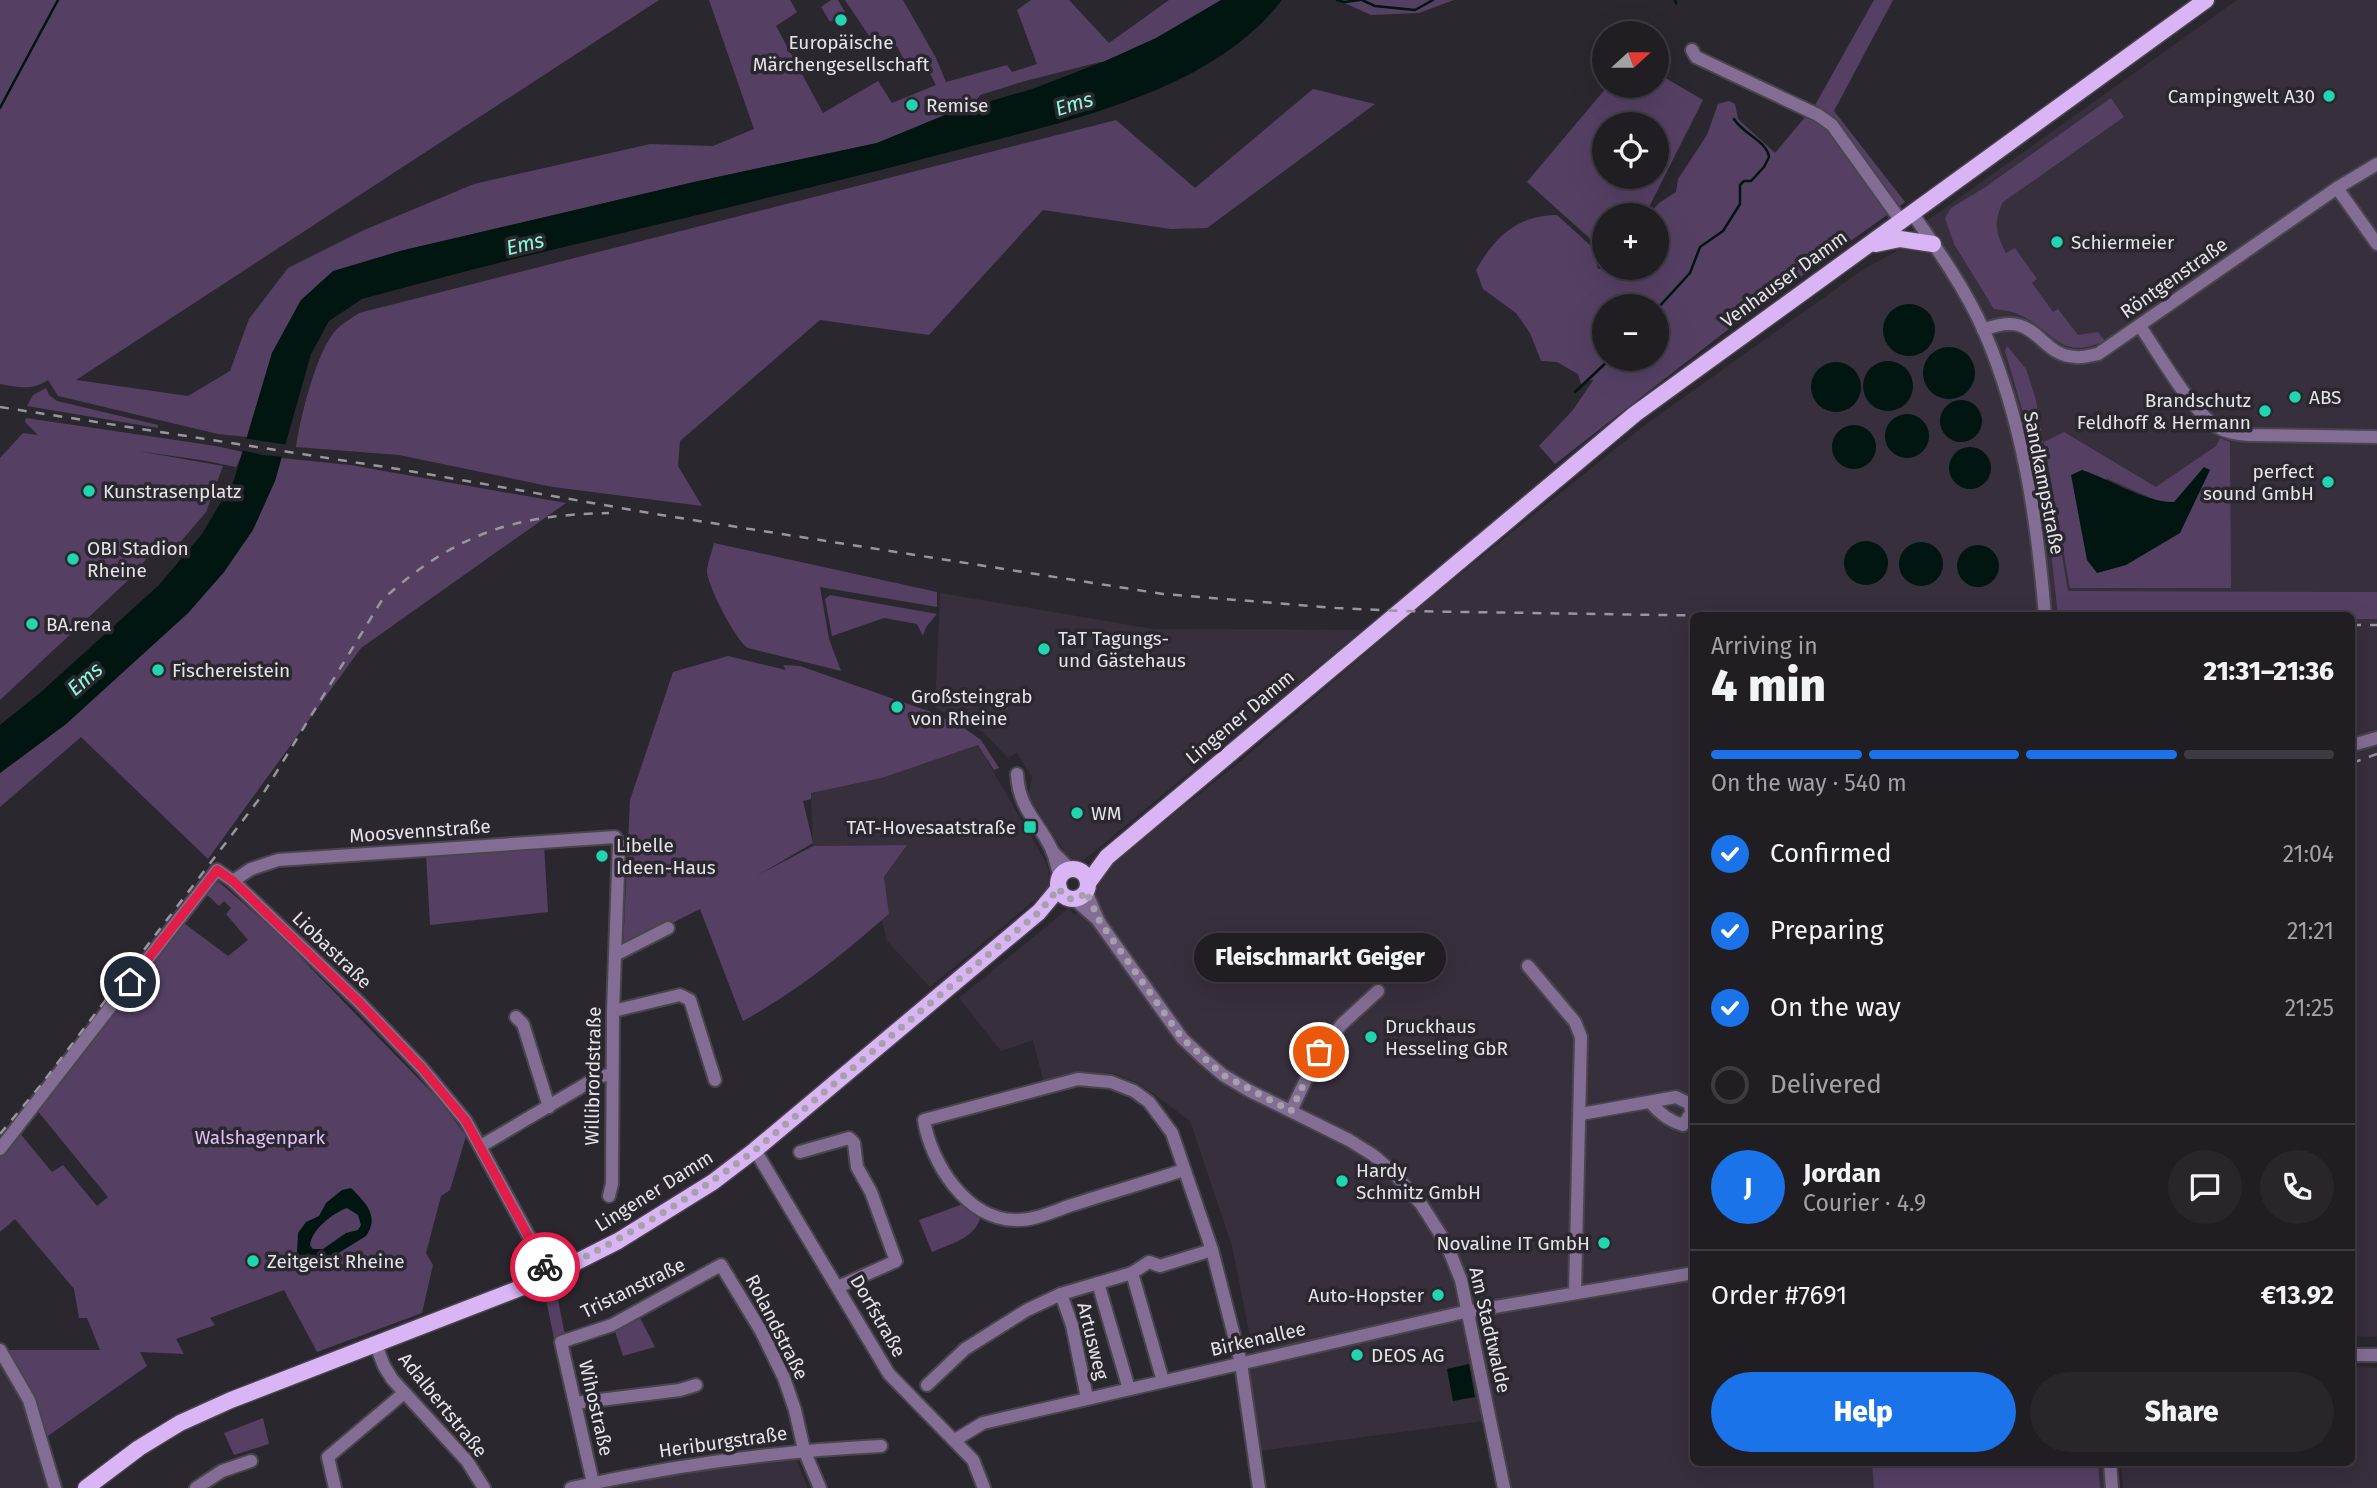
<!DOCTYPE html>
<meta charset="utf-8">
<style>
:root{--surface:#201d23;--page:#28262b;--text:#f1f3f6;--muted:#a2a2a6;--line:#3d3b41;--accent:#1a73e8}
body{margin:0;font-family:"Fira Sans",sans-serif;background:var(--page);color:var(--text);height:100vh;display:flex;flex-direction:column;font-size:26px;white-space:nowrap}
*{box-sizing:border-box;margin:0}
p{font-size:23px;color:var(--muted)}
.icon{flex:none;width:38px;height:38px;fill:none;stroke:currentColor;stroke-width:2;stroke-linecap:round;stroke-linejoin:round}
.map{position:relative;flex:1;overflow:hidden}
.sheet{position:absolute;left:1690px;top:612px;width:665px;height:854px;display:flex;flex-direction:column;background:var(--surface);border-radius:10px;box-shadow:0 7px 28px #0002,0 0 0 2px var(--line)}
.sheet>*{flex:none}
.needle{width:46px;rotate:69deg}
.controls{position:absolute;left:1592px;top:21px;display:grid;gap:14px}
.controls a{display:grid;place-items:center;width:77px;height:77px;border-radius:50%;background:var(--surface);box-shadow:0 7px 28px #0002,0 0 0 2px var(--line);font-size:35px}
.pin{position:absolute;display:grid;place-items:center;width:60px;height:60px;color:#fff;margin:-30px;border:4px solid #fff;border-radius:50%;box-shadow:0 2px 7px #0007}
.courier{position:absolute;display:grid;place-items:center;width:70px;height:70px;margin:-35px;border:5px solid #e11d48;border-radius:50%;background:#fff;color:#222;box-shadow:0 2px 9px #0007}
.bubble{position:absolute;height:49px;border-radius:24px;background:var(--surface);box-shadow:0 7px 28px #0002,0 0 0 2px var(--line);font-size:23px;font-weight:800;line-height:49px;text-align:center}
.headline em{font-style:normal;font-weight:800}
.headline div{display:flex;flex-direction:column-reverse}
.headline{display:flex;align-items:center;justify-content:space-between;height:119px;padding:0 21px}
h1{font-size:46px;font-weight:800;line-height:52px}
.bar{display:grid;grid-template-columns:repeat(4,1fr);gap:10px 7px;align-content:center;height:84px;padding:0 21px}
.bar i{height:9px;border-radius:5px;background:var(--line)}
.bar .current{background:var(--accent)}
.bar p{grid-column:span 4}
.line{display:flex;align-items:center;gap:18px;padding:0 21px;border-top:2px solid var(--line)}
.line div{flex:1}
.round{display:grid;place-items:center;flex:none;width:74px;height:74px;border-radius:37px;background:var(--page)}
ol{padding:0 21px;list-style:none}
li{display:flex;align-items:center;gap:21px;height:77px}
li p{margin-inline-start:auto}
li .icon{padding:7px;border-radius:50%;background:var(--accent);color:#fff;stroke-width:4}
li:last-child{color:var(--muted)}
li i{width:38px;height:38px;border:4px solid var(--line);border-radius:50%}
.button{display:flex;gap:14px;margin-top:auto;padding:14px 21px}
.button a{flex:1;height:80px;border-radius:42px;background:var(--accent);color:#fff;font-size:28px;font-weight:800;line-height:80px;text-align:center}
.button a+a{background:var(--page);color:var(--text)}
.map>svg:first-child{display:block}
</style>
<div class="map">
<svg width="2377" height="1488" viewBox="0 0 2377 1488">
<rect width="100%" height="100%" fill="#2b272f"/>
<!-- built -->
<g fill="#372f3c">
<path d="M2237 0H2377V592L2068 591 2036 400 2005 351 2025 420 2047 516 2058 615 2089 616H1694V1463H2104L2106 1488H1512L1498 1419 1259 1451 1247 1365 1255 1362 1232 1246 1190 1121 1140 1084 1113 1073 1071 1074 1043 1080 1033 1040 1001 1051 959 998 1069 908 1074 915 1079 911 1083 915 1098 903 1094 896 1093 886 1101 872 1241 761 1422 605 1645 425 1864 269 1895 252 1914 230Z"/>
<path d="M940 593 1153 629 1362 630 1085 859 1077 862 1069 859 1028 795 1032 777 1017 753 1008 758 983 732 935 708Z"/>
<path d="M2352 619H2377V1337L2352 1336Z"/>
<path d="M978 745 1045 861 1049 871 1048 889 930 987 887 941 882 920 889 914 884 877 907 845 813 846 811 793 882 778Z"/>
<path d="M0 1356 28 1401 52 1488H0Z"/>
<path d="M2352 1367 2377 1368V1488H2123L2121 1463H2352Z"/>
<path d="M795 1457 808 1488H593L709 1467Z"/>
</g>
<!-- green -->
<g fill="#554064" fill-rule="evenodd">
<path d="M0 0H659L76 380 188 396 230 371 249 319 288 268 364 230 474 184 650 144 713 146 754 129 709 0H790L797 12 776 26 823 113 878 81 892 103 936 85 925 64 908 68 897 46 880 52 845 0H903L936 58 946 82 1007 65 1012 72 1037 64 1017 10 1031 0H1069L1109 43 1169 0H1227L1111 64 1100 62 1025 81 980 95 973 105 877 143 694 182 400 251 301 300 272 353 247 437 218 434 58 396 48 380C31 391 19 387 0 384Z"/>
<path d="M831 0H838L845 12 830 22 821 7Z"/>
<path d="M1338 0H1454L1419 13 1371 15Z"/>
<path d="M1874 0H1893L1834 111 1905 202 1896 209 1814 107Z"/>
<path d="M1657 73 1703 100 1645 215H1605V260H1602L1595 243 1527 182 1607 87 1657 86ZM1605 124H1657V177H1605Z"/>
<path d="M1313 89 1375 104 1207 228 1171 229 1043 210 929 335 820 320 680 441 678 466 702 506 553 487 399 455 296 447C300 419 317 348 337 329 343 323 352 318 359 313L1116 120 1195 188Z"/>
<path d="M2111 98 2124 117 2003 202C1993 223 1996 234 2006 253L2015 248 2037 279 2032 283 2053 312 2058 309 2078 335 2098 332 2105 341C2061 359 2060 338 2026 318 2016 312 2006 310 1994 309L1954 244 1945 218 1951 208 1984 188Z"/>
<path d="M1729 101 1735 104 1738 119 1775 153 1806 116 1827 127 1891 212 1739 321 1555 464 1539 446 1573 410 1594 379 1581 384 1578 374 1557 362 1541 361 1530 333 1516 313 1483 289 1476 270C1495 237 1518 215 1557 215L1591 246 1598 269 1657 268V215H1650V213L1659 203 1676 192 1678 179 1707 135 1718 104ZM1605 306H1657V359H1605Z"/>
<path d="M2007 346 2026 369 2036 400 2068 591 2377 592V619H2352V616H2058L2047 516 2025 420 2005 351Z"/>
<path d="M46 388 49 395 57 401 158 425V428L27 406 33 395Z"/>
<path d="M26 418 216 446 243 452 236 467 201 460 138 451 223 466 206 512 177 546 159 540 137 572 0 700V458L23 433 38 435 25 422Z"/>
<path d="M2064 432 2156 487 2216 446 2220 438 2230 442 2231 588H2070L2044 442ZM2106 478 2160 502H2175L2188 487 2126 565Z"/>
<path d="M281 458 350 465 566 503 361 648 208 859 81 737 0 807V773L66 724 188 613 224 572 275 481Z"/>
<path d="M714 543 937 592V607L820 587 829 639 841 671 748 648C736 641 706 583 707 570 708 561 712 552 714 543Z"/>
<path d="M830 595 937 614 926 627 923 636 917 624 884 618 832 636 825 599Z"/>
<path d="M728 656 786 670 783 665 800 666 931 712 964 728 981 740 999 768 994 770 978 745 882 778 811 793V799L803 801 813 843 758 875 813 846 907 845 884 877 889 914C843 954 796 992 743 1021L700 909 623 948 630 800 673 672Z"/>
<path d="M544 845 548 912 430 925 426 854Z"/>
<path d="M219 882 273 929 440 1101 466 1136 450 1190 441 1196 426 1253 433 1265 422 1313 317 1352 284 1290 210 1318 215 1325 176 1339 184 1354 140 1352 147 1366 45 1438 3 1350H100L87 1318H79L74 1289 15 1219 0 1232V1154L18 1131 52 1172 63 1165 97 1206 108 1197 36 1109 181 921 228 956 248 940 226 914 231 908 224 901 219 906 203 891Z"/>
<path d="M963 1204 979 1215 980 1219C973 1239 950 1244 932 1252L919 1220Z"/>
<path d="M556 1290 565 1335 554 1338 545 1295Z"/>
<path d="M639 1316 655 1347 623 1356 614 1328Z"/>
<path d="M263 1418 269 1444 234 1455 224 1433Z"/>
<path d="M1872 1463H2098L2100 1488H1874Z"/>
</g>
<!-- water -->
<g fill="#011610" fill-rule="evenodd">
<path d="M1221 0H1282C1214 89 1077 119 972 146 909 163 846 179 783 194 642 229 501 260 362 299L329 321 311 354 275 481 253 530 224 572 188 613 66 724 0 773V725L41 692 159 585 202 534 234 480 272 353 301 300 333 271 400 251 694 182 877 143 947 114 1032 89 1105 61 1156 38Z"/>
<circle cx="1909" cy="330" r="26"/>
<circle cx="1949" cy="373" r="26"/>
<circle cx="1888" cy="386" r="25"/>
<circle cx="1836" cy="387" r="25"/>
<circle cx="1961" cy="421" r="21"/>
<circle cx="1907" cy="436" r="22"/>
<circle cx="1854" cy="447" r="22"/>
<circle cx="1970" cy="468" r="21"/>
<path d="M2204 467 2210 470 2180 533 2126 565 2097 573 2087 560 2071 475 2082 470C2110 479 2146 503 2174 502Z"/>
<circle cx="1866" cy="563" r="22"/>
<circle cx="1921" cy="564" r="22"/>
<circle cx="1978" cy="566" r="21"/>
<path d="M351 1188C366 1203 380 1217 366 1236L311 1270H306L297 1253 298 1233 306 1222 319 1216 326 1203 342 1190ZM347 1208 358 1215 361 1225 358 1230 346 1233 323 1249H313L310 1245C312 1229 333 1213 347 1208Z"/>
<path d="M1469 1364 1475 1397 1453 1401 1447 1369Z"/>
</g>
<!-- pier -->
<path fill="#2b272f" d="M243 438 289 445 285 457 263 455 240 450Z"/>
<g fill="none" stroke-linecap="round" stroke-linejoin="round">
<!-- stream -->
<g stroke="#011610" stroke-width="2.5">
<path d="M1337 0 1344 2 1360 0"/>
<path d="M1362 0 1375 6 1415 10 1433 0"/>
<path d="M1675 0 1676 3"/>
<path d="M0 108 58 0"/>
<path d="M1657 309 1690 273 1700 247 1723 231 1740 204V185L1744 181H1751L1764 167 1769 157C1767 141 1743 134 1734 119"/>
<path d="M1575 392 1610 359"/>
</g>
<defs>
<g id="minor">
<path d="M1692 50 1696 57 1818 115 1832 125 1901 221"/>
<path d="M2337 188 2377 244"/>
<path d="M1912 213C1938 250 1966 290 1984 331 2023 421 2037 519 2045 616"/>
<path d="M2140 326C2159 354 2190 409 2217 427 2227 433 2238 434 2249 435L2377 437"/>
<path d="M1983 330C2038 307 2037 356 2076 357 2083 358 2091 355 2098 354L2337 188 2377 164"/>
<path d="M2352 745 2377 738"/>
<path d="M1017 774C1019 810 1038 820 1052 850 1055 858 1057 868 1060 877"/>
<path d="M1052 851 1071 870"/>
<path d="M233 881 251 869 278 860 615 837 619 843 613 1011 612 1184 609 1196"/>
<path d="M1086 891 1099 922 1182 1038 1202 1057 1223 1075 1250 1091 1349 1140 1373 1155 1393 1172 1421 1204 1446 1243 1461 1280 1504 1488"/>
<path d="M1074 899 1099 921"/>
<path d="M615 955 668 928"/>
<path d="M1528 966 1575 1022 1581 1037 1575 1292"/>
<path d="M613 1011 680 995 690 1000 715 1080"/>
<path d="M516 1017 523 1024 549 1107"/>
<path d="M1291 1111 1319 1052 1342 1024 1378 991"/>
<path d="M1581 1114 1676 1097 1690 1104 1691 1113 1683 1125C1669 1121 1659 1113 1650 1102"/>
<path d="M481 1146 598 1077 612 1074"/>
<path d="M0 1149 217 870 233 881 360 1003 422 1068 466 1121 550 1275"/>
<path d="M755 1150 889 1374 973 1460 984 1488"/>
<path d="M800 1152 849 1138 854 1143 857 1167 871 1192 896 1261 838 1287"/>
<path d="M1184 1170C1147 1182 1109 1193 1072 1205 1054 1211 1033 1221 1015 1220 966 1219 931 1163 924 1120L1078 1079 1111 1082 1134 1091 1149 1102 1172 1133 1212 1250 1241 1363 1259 1488"/>
<path d="M1132 1273 1163 1381"/>
<path d="M1098 1283 1129 1389"/>
<path d="M1061 1294 1072 1325 1087 1398"/>
<path d="M376 1345 384 1366 392 1379 467 1461 484 1488"/>
<path d="M0 1350 29 1400 55 1488"/>
<path d="M2352 1355H2377"/>
<path d="M927 1385 965 1349 1027 1310 1061 1294 1132 1273 1149 1262 1160 1266 1212 1250"/>
<path d="M575 1403 680 1390 696 1385"/>
<path d="M955 1440 983 1423 1460 1313 1694 1273"/>
<path d="M2110 1463 2112 1488"/>
<path d="M593 1483 561 1342 612 1325 721 1265 761 1331 784 1378 795 1410 804 1450 820 1488"/>
<path d="M196 1488 222 1471 251 1461"/>
<path d="M335 1488 328 1457 404 1393"/>
<path d="M571 1488C674 1465 776 1451 881 1446"/>
</g>
<g id="major">
<path d="M1876 244 1900 239 1933 244"/>
<circle cx="1073" cy="884" r="15"/>
<path d="M1088 883 1107 857 1635 414 2206 0"/>
<path d="M86 1488 139 1448 180 1423 231 1400 541 1280 618 1241 713 1182 755 1150 1039 912 1059 888"/>
</g>
</defs>
<!-- minor casing -->
<use href="#minor" stroke="#49454d" stroke-width="16"/>
<!-- major casing -->
<use href="#major" stroke="#49454d" stroke-width="19"/>
<!-- minor -->
<use href="#minor" stroke="#836d94" stroke-width="12"/>
<!-- major -->
<use href="#major" stroke="#dab5f6" stroke-width="16"/>
<!-- rail -->
<g stroke="#98959c" stroke-width="2.5" stroke-dasharray="9 9" stroke-linecap="butt">
<path d="M0 407 398 469 661 515 1163 594 1336 608 1401 611 1728 616"/>
<path d="M2352 625H2377"/>
<path d="M2352 763 2377 754"/>
<path d="M0 1134 40 1086 263 794 382 600C454 535 511 515 609 513"/>
</g>
</g>
<g fill="none" stroke-linecap="round" stroke-linejoin="round">
<!-- done -->
<path stroke="#a5a1a8" stroke-width="7" stroke-dasharray="0 12.6" d="M545 1267 550 1275C623 1238 689 1200 755 1150L1039 912 1059 888C1065 901 1078 903 1086 891L1100 922 1182 1038 1223 1075 1291 1111 1319 1052"/>
<!-- route -->
<path stroke="#e11d48" stroke-width="9" d="M130 982 217 870 233 881 360 1003 422 1068 466 1121 545 1267"/>
</g>
<!-- markers -->
<g fill="#20d5b0" stroke="#2b272f" stroke-width="2.5">
<circle cx="841" cy="20" r="7"/>
<circle cx="2329" cy="96" r="7"/>
<circle cx="912" cy="105" r="7"/>
<circle cx="2057" cy="242" r="7"/>
<circle cx="2295" cy="397" r="7"/>
<circle cx="2265" cy="411" r="7"/>
<circle cx="2328" cy="482" r="7"/>
<circle cx="89" cy="491" r="7"/>
<circle cx="73" cy="559" r="7"/>
<circle cx="32" cy="624" r="7"/>
<circle cx="1044" cy="649" r="7"/>
<circle cx="158" cy="670" r="7"/>
<circle cx="897" cy="707" r="7"/>
<circle cx="1077" cy="813" r="7"/>
<rect x="1023" y="820" width="14" height="14" rx="3.5"/>
<circle cx="602" cy="856" r="7"/>
<circle cx="1371" cy="1037" r="7"/>
<circle cx="1342" cy="1181" r="7"/>
<circle cx="1604" cy="1243" r="7"/>
<circle cx="253" cy="1261" r="7"/>
<circle cx="1438" cy="1295" r="7"/>
<circle cx="1357" cy="1355" r="7"/>
</g>
<g text-anchor="middle" dominant-baseline="central" stroke-width="7" stroke-linejoin="round" paint-order="stroke">
<!-- poi labels -->
<g font-size="19" fill="#e6e3e9" stroke="#2b272f" text-anchor="start">
<text x="841" y="42" text-anchor="middle">Europäische<tspan x="841" dy="22">Märchengesellschaft</tspan></text>
<text x="2315" y="96" text-anchor="end">Campingwelt A30</text>
<text x="926" y="105">Remise</text>
<text x="2071" y="242">Schiermeier</text>
<text x="2309" y="397">ABS</text>
<text x="2251" y="400" text-anchor="end">Brandschutz<tspan x="2251" dy="22">Feldhoff &amp; Hermann</tspan></text>
<text x="2314" y="471" text-anchor="end">perfect<tspan x="2314" dy="22">sound GmbH</tspan></text>
<text x="103" y="491">Kunstrasenplatz</text>
<text x="87" y="548">OBI Stadion<tspan x="87" dy="22">Rheine</tspan></text>
<text x="46" y="624">BA.rena</text>
<text x="1058" y="638">TaT Tagungs-<tspan x="1058" dy="22">und Gästehaus</tspan></text>
<text x="172" y="670">Fischereistein</text>
<text x="911" y="696">Großsteingrab<tspan x="911" dy="22">von Rheine</tspan></text>
<text x="1091" y="813">WM</text>
<text x="1016" y="827" text-anchor="end">TAT-Hovesaatstraße</text>
<text x="616" y="845">Libelle<tspan x="616" dy="22">Ideen-Haus</tspan></text>
<text x="1385" y="1026">Druckhaus<tspan x="1385" dy="22">Hesseling GbR</tspan></text>
<text x="1356" y="1170">Hardy<tspan x="1356" dy="22">Schmitz GmbH</tspan></text>
<text x="1590" y="1243" text-anchor="end">Novaline IT GmbH</text>
<text x="267" y="1261">Zeitgeist Rheine</text>
<text x="1424" y="1295" text-anchor="end">Auto-Hopster</text>
<text x="1371" y="1355">DEOS AG</text>
</g>
<!-- street labels -->
<g font-size="19" fill="#e6e3e9" stroke="#2b272f">
<text transform="translate(2174 278) rotate(-35)">Röntgenstraße</text>
<text transform="translate(1784 279) rotate(-36)">Venhauser Damm</text>
<text transform="translate(2044 483) rotate(79)">Sandkampstraße</text>
<text transform="translate(1240 717) rotate(-40)">Lingener Damm</text>
<text transform="translate(420 831) rotate(-4)">Moosvennstraße</text>
<text transform="translate(332 950) rotate(44)">Liobastraße</text>
<text transform="translate(593 1076) rotate(-89)">Willibrordstraße</text>
<text transform="translate(654 1191) rotate(-32)">Lingener Damm</text>
<text transform="translate(633 1288) rotate(-26)">Tristanstraße</text>
<text transform="translate(878 1316) rotate(60)">Dorfstraße</text>
<text transform="translate(777 1327) rotate(63)">Rolandstraße</text>
<text transform="translate(1490 1330) rotate(77)">Am Stadtwalde</text>
<text transform="translate(1258 1339) rotate(-13)">Birkenallee</text>
<text transform="translate(1093 1341) rotate(76)">Artusweg</text>
<text transform="translate(443 1405) rotate(51)">Adalbertstraße</text>
<text transform="translate(596 1408) rotate(77)">Wihostraße</text>
<text transform="translate(723 1442) rotate(-8)">Heriburgstraße</text>
</g>
<!-- park labels -->
<g font-size="19" fill="#e2bffc" stroke="#2b272f">
<text x="260" y="1137">Walshagenpark</text>
</g>
<!-- water labels -->
<g font-size="21" font-style="italic" fill="#89f9da" stroke="#2b272f">
<text transform="translate(1074 104) rotate(-17)">Ems</text>
<text transform="translate(525 244) rotate(-13)">Ems</text>
<text transform="translate(85 679) rotate(-41)">Ems</text>
</g>
</g>
</svg>
<div class="controls">
<a><svg class="needle" viewBox="-14 -14 28 28"><path d="M0-13l5 13h-10z" fill="#e53935"/><path d="M0 13l5-13h-10z" fill="#a2a2a6"/></svg></a>
<a><svg class="icon" aria-label="locate" viewBox="0 0 24 24"><circle cx="12" cy="12" r="6"/><path d="M12 2v4M12 18v4M2 12h4M18 12h4"/></svg></a>
<a>+</a>
<a>−</a>
</div>
<div class="pin" style="left:1319px;top:1052px;background:#ea580c"><svg class="icon" aria-label="bag" viewBox="0 0 24 24"><path d="M5 8h14l-1 12H6zM9 8a3 3 0 0 1 6 0"/></svg></div>
<div class="pin" style="left:130px;top:982px;background:#1f2937"><svg class="icon" aria-label="home" viewBox="0 0 24 24"><path d="M3 11l9-7 9 7M6 9v11h12V9"/></svg></div>
<div class="courier" style="left:545px;top:1267px"><svg class="icon" aria-label="bike" viewBox="0 0 24 24"><circle cx="6" cy="16" r="4"/><circle cx="18" cy="16" r="4"/><path d="M6 16l4-8h5l3 8M10 8l3 8H6M13 5h3"/></svg></div>
<div class="bubble" style="left:1194px;top:933px;width:252px">Fleischmarkt Geiger</div>
<section class="sheet">
<div class="headline"><div><h1>4 min</h1><p>Arriving in</p></div><em>21:31–21:36</em></div>
<div class="bar"><i class="current"></i><i class="current"></i><i class="current"></i><i></i><p>On the way · 540 m</p></div>
<ol>
<li><svg class="icon" aria-label="check" viewBox="0 0 24 24"><path d="M5 12l5 5 9-10"/></svg>Confirmed<p>21:04</p></li>
<li><svg class="icon" aria-label="check" viewBox="0 0 24 24"><path d="M5 12l5 5 9-10"/></svg>Preparing<p>21:21</p></li>
<li><svg class="icon" aria-label="check" viewBox="0 0 24 24"><path d="M5 12l5 5 9-10"/></svg>On the way<p>21:25</p></li>
<li><i></i>Delivered</li>
</ol>
<div class="line" style="height:126px"><b class="round" style="background:var(--accent);color:#fff">J</b><div><b>Jordan</b><p>Courier · 4.9</p></div><a class="round"><svg class="icon" aria-label="chat" viewBox="0 0 24 24"><path d="M4 5h16v11H9l-5 4z"/></svg></a><a class="round"><svg class="icon" aria-label="phone" viewBox="0 0 24 24"><path d="M5 4h4l2 5-3 2q2 4 5 5l2-3 5 2v4C11 20 4 13 5 4z"/></svg></a></div>
<div class="line" style="height:91px"><div>Order #7691</div><b>€13.92</b></div>
<div class="button"><a>Help</a><a>Share</a></div>
</section>
</div>
